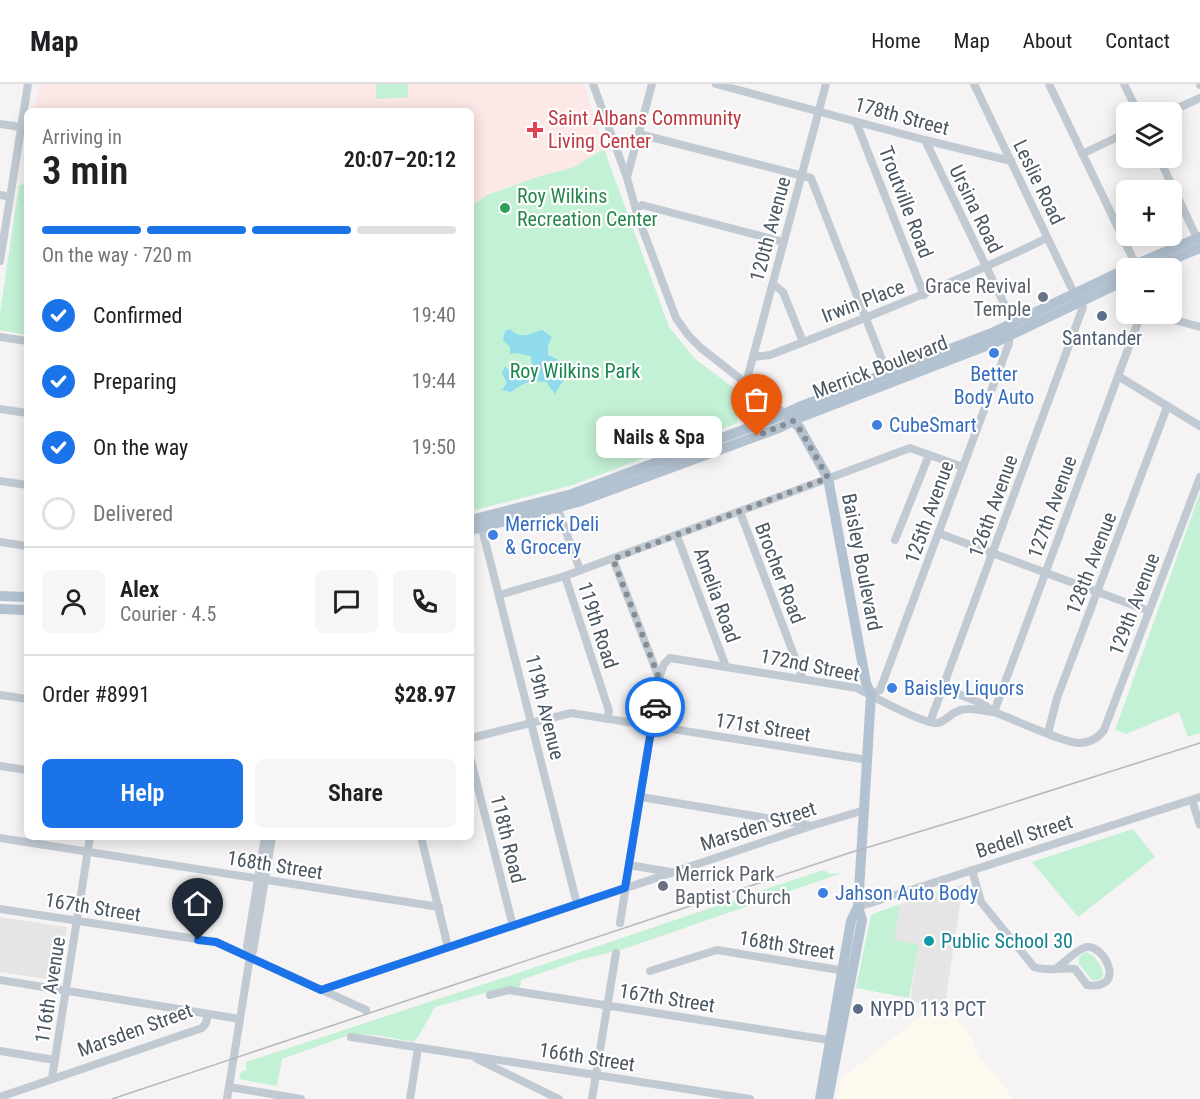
<!DOCTYPE html>
<meta charset="utf-8">
<style>
:root{--surface:#fff;--page:#f6f6f6;--text:#202124;--muted:#757577;--line:#e0e0e0;--accent:#1a73e8}
body{margin:0;font-family:"Roboto Condensed",sans-serif;background:var(--page);color:var(--text);height:100vh;display:flex;flex-direction:column;font-size:22px;white-space:nowrap}
*{box-sizing:border-box;margin:0}
p{font-size:20px;color:var(--muted)}
.icon{flex:none;width:33px;height:33px;fill:none;stroke:currentColor;stroke-width:2;stroke-linecap:round;stroke-linejoin:round}
.map{position:relative;flex:1;overflow:hidden}
.panel{position:absolute;left:24px;top:24px;width:450px;height:732px;display:flex;flex-direction:column;background:var(--surface);border-radius:9px;box-shadow:0 3px 15px #0003}
.panel>*{flex:none}
.controls{position:absolute;left:1116px;top:18px;display:grid;gap:12px}
.controls a{display:grid;place-items:center;width:66px;height:66px;border-radius:9px;background:var(--surface);box-shadow:0 3px 15px #0003;font-size:30px}
.pin{position:absolute;display:grid;place-items:center;width:51px;height:51px;color:#fff;margin:-62px -26px;border-radius:50% 50% 50% 0;rotate:-45deg;box-shadow:0 0 6px #0007}
.pin .icon{rotate:45deg}
.courier{position:absolute;display:grid;place-items:center;width:60px;height:60px;margin:-30px;border:4px solid #1a73e8;border-radius:50%;background:#fff;color:#222;box-shadow:0 2px 8px #0007}
.bubble{position:absolute;height:42px;border-radius:9px;background:var(--surface);box-shadow:0 3px 15px #0003;font-size:20px;font-weight:600;line-height:42px;text-align:center}
.head em{font-style:normal;font-weight:600}
.head div{display:flex;flex-direction:column-reverse}
.head{display:flex;align-items:center;justify-content:space-between;height:102px;padding:0 18px}
h1{font-size:39px;font-weight:600;line-height:45px}
.bar{display:grid;grid-template-columns:repeat(4,1fr);gap:9px 6px;align-content:center;height:72px;padding:0 18px}
.bar i{height:8px;border-radius:4px;background:var(--line)}
.bar .on{background:var(--accent)}
.bar p{grid-column:span 4}
.line{display:flex;align-items:center;gap:15px;padding:0 18px;border-top:2px solid var(--line)}
.line div{flex:1}
.round{display:grid;place-items:center;flex:none;width:63px;height:63px;border-radius:9px;background:var(--page)}
ol{padding:0 18px;list-style:none}
li{display:flex;align-items:center;gap:18px;height:66px}
li p{margin-inline-start:auto}
li .icon{padding:6px;border-radius:50%;background:var(--accent);color:#fff;stroke-width:4}
li:last-child{color:var(--muted)}
li i{width:33px;height:33px;border:3px solid var(--line);border-radius:50%}
.action{display:flex;gap:12px;margin-top:auto;padding:12px 18px}
.action a{flex:1;height:69px;border-radius:9px;background:var(--accent);color:#fff;font-size:24px;font-weight:600;line-height:69px;text-align:center}
.action a+a{background:var(--page);color:var(--text)}
header{display:flex;align-items:center;gap:36px;box-sizing:border-box;height:84px;padding:0 30px;background:var(--surface);border-bottom:2px solid var(--line)}
header strong{font-size:28px}
nav{display:flex;gap:33px;margin-inline-start:auto;font-size:21px}
.map>svg:first-child{display:block}
</style>
<header>
<strong>Map</strong>
<nav><a>Home</a><a>Map</a><a>About</a><a>Contact</a></nav>
</header>
<div class="map">
<svg width="1200" height="1015" viewBox="0 0 1200 1015">
<rect width="100%" height="100%" fill="#f5f3f3"/>
<!-- commercial -->
<path fill="#fdf9ef" d="M939 918 943 919 975 958 972 962 1014 1015H837L841 995Z"/>
<!-- education -->
<g fill="#e6e4e5">
<path d="M963 800 945 921 939 918 934 922 910 918 919 861 893 857 900 820Z"/>
<path d="M0 833 67 843 58 897 0 888Z"/>
</g>
<!-- medical -->
<path fill="#fce8e6" d="M39 0H584L604 65 572 84 540 92 487 111 471 123V27H34Z"/>
<!-- green -->
<g fill="#c3f1d5">
<path d="M376 0H408V13L376 15Z"/>
<path d="M604 65 669 243 694 274 744 312 738 325 737 339 573 401 471 427V123L487 111 540 92 572 84Z"/>
<path d="M27 100V251L0 246V229L19 101Z"/>
<path d="M1200 409V649L1188 653 1179 628 1126 650 1115 646Z"/>
<path d="M1133 745 1155 773 1078 833 1032 778Z"/>
<path d="M823 786 830 790 842 789 621 866 582 875 521 896 520 903 485 909 435 923 421 948 414 958 376 951 352 950 282 975 277 1002 239 995 241 988 246 986V978L521 888Z"/>
<path d="M900 820 894 856 919 861 909 914 856 904 871 831Z"/>
<path d="M1085 868C1094 870 1104 883 1103 892L1100 896H1092L1079 880V873Z"/>
</g>
<!-- water -->
<path fill="#90daee" d="M510 245C521 256 528 250 542 246L552 253 548 261V271L557 275 566 292 555 310 546 298C527 296 526 298 511 308L502 306 507 299 502 289 505 282 515 292 529 291 532 284 531 272 516 269 510 270V263L503 256 505 247Z"/>
<g fill="none" stroke-linecap="round" stroke-linejoin="round">
<!-- minor -->
<g stroke="#c1cad2" stroke-width="8">
<path d="M593 0 627 94 638 133 676 234 688 251 701 264 785 330"/>
<path d="M716 0 925 56 1011 77"/>
<path d="M1049 0 1133 175 1146 184"/>
<path d="M1124 0 1138 28"/>
<path d="M1200 0V1"/>
<path d="M1169 28 1200 14"/>
<path d="M856 38 924 211"/>
<path d="M0 40 21 43"/>
<path d="M639 50 811 94 888 291"/>
<path d="M1082 70 1126 49"/>
<path d="M1159 74 1198 156"/>
<path d="M627 93 652 0"/>
<path d="M0 111 10 113"/>
<path d="M636 125 642 121 784 158"/>
<path d="M0 177 28 0"/>
<path d="M773 200 783 208 803 258"/>
<path d="M1152 230 1200 243"/>
<path d="M0 253 27 257"/>
<path d="M754 273 770 271C864 235 957 198 1047 154"/>
<path d="M1118 292 1200 342"/>
<path d="M746 299 826 0"/>
<path d="M0 325 27 329"/>
<path d="M0 397 27 401"/>
<path d="M556 420 580 486"/>
<path d="M740 428 803 595"/>
<path d="M481 441 577 820"/>
<path d="M938 449 1149 527"/>
<path d="M677 452 726 583"/>
<path d="M895 456 929 371"/>
<path d="M0 458 27 462"/>
<path d="M613 475 659 594"/>
<path d="M565 492 609 627 607 635"/>
<path d="M499 511 565 492 910 364 963 383"/>
<path d="M944 604 983 620 994 628C1011 634 1064 659 1079 659 1089 659 1098 654 1104 646L1200 393"/>
<path d="M0 611 27 615"/>
<path d="M871 611 880 606 1009 259 1010 232 925 56"/>
<path d="M994 628 1141 230"/>
<path d="M930 638 1083 223 1071 203 974 0"/>
<path d="M1048 649 1057 614 1167 323"/>
<path d="M471 654 571 629 868 676"/>
<path d="M471 676 513 842"/>
<path d="M0 682 27 686"/>
<path d="M641 713 808 741"/>
<path d="M1192 716 1200 741"/>
<path d="M421 753 448 863"/>
<path d="M0 754 439 823"/>
<path d="M629 781 670 788"/>
<path d="M972 786 981 818 1034 883C1047 888 1061 883 1075 885L1087 901C1127 907 1105 861 1087 863 1080 863 1062 880 1056 885"/>
<path d="M858 823 1200 713"/>
<path d="M0 825 216 858 366 926"/>
<path d="M620 839 659 594 664 580 670 574 857 604C872 612 921 639 936 639 944 639 949 631 956 628 968 622 982 627 994 628"/>
<path d="M250 873 247 862 265 753"/>
<path d="M650 887 717 866 845 887"/>
<path d="M0 896 240 935"/>
<path d="M321 906 811 742 865 726"/>
<path d="M490 911 509 906 521 908 835 957"/>
<path d="M351 953 750 1015"/>
<path d="M0 967 55 976"/>
<path d="M477 975 559 1015"/>
<path d="M52 994 90 753"/>
<path d="M229 1003 301 1015"/>
<path d="M0 1013 202 944 206 939 208 930"/>
<path d="M227 1015 250 873 253 867 272 753"/>
<path d="M410 1015 418 964"/>
<path d="M592 1015 616 869"/>
</g>
<!-- major -->
<g stroke="#b3c2d1" stroke-width="10">
<path d="M1127 184 1200 153"/>
<path d="M1152 184 1200 164"/>
<path d="M785 330 799 343 828 394 866 599 871 611 858 823 862 836 828 1015"/>
<path d="M471 436 572 410 775 334 799 323 992 249 1126 185"/>
<path d="M471 446 578 418 779 344 801 333 996 258 1126 196"/>
<path d="M0 512 27 513"/>
<path d="M0 525 27 526"/>
<path d="M820 1015 849 848 851 837 858 823"/>
</g>
<!-- rail -->
<path stroke="#b5b8bd" stroke-width="1.5" d="M112 1015 849 769 971 732 1200 659"/>
</g>
<g fill="none" stroke-linecap="round" stroke-linejoin="round">
<!-- done -->
<path stroke="#868d94" stroke-width="6" stroke-dasharray="0 10.8" d="M655 623 659 594 613 475 828 394 801 347 793 337 757 352"/>
<!-- route -->
<path stroke="#1a73e8" stroke-width="8" d="M198 856 216 858 321 906 625 804 655 623"/>
</g>
<!-- markers -->
<path fill="#e0444e" stroke="#fff" stroke-width="2" d="M532 37h6v6h6v6h-6v6h-6v-6h-6v-6h6z"/>
<circle fill="#2e9e5b" stroke="#fff" stroke-width="2" cx="505" cy="124" r="6"/>
<g fill="#6b7280" stroke="#fff" stroke-width="2">
<circle cx="1043" cy="213" r="6"/>
<circle cx="663" cy="802" r="6"/>
</g>
<g fill="#5c6f8a" stroke="#fff" stroke-width="2">
<circle cx="1102" cy="232" r="6"/>
<circle cx="858" cy="925" r="6"/>
</g>
<g fill="#3f7fe0" stroke="#fff" stroke-width="2">
<circle cx="994" cy="269" r="6"/>
<circle cx="877" cy="341" r="6"/>
<circle cx="493" cy="451" r="6"/>
<circle cx="892" cy="604" r="6"/>
<circle cx="823" cy="809" r="6"/>
</g>
<circle fill="#0f9aa8" stroke="#fff" stroke-width="2" cx="929" cy="857" r="6"/>
<g text-anchor="middle" dominant-baseline="central" stroke-width="4.5" stroke-linejoin="round" paint-order="stroke">
<!-- street labels -->
<g font-size="20" fill="#4a5661" stroke="#fff">
<text transform="translate(902 32) rotate(15)">178th Street</text>
<text transform="translate(1039 98) rotate(64)">Leslie Road</text>
<text transform="translate(906 118) rotate(69)">Troutville Road</text>
<text transform="translate(976 125) rotate(64)">Ursina Road</text>
<text transform="translate(770 145) rotate(-75)">120th Avenue</text>
<text transform="translate(863 217) rotate(-21)">Irwin Place</text>
<text transform="translate(880 283) rotate(-21)">Merrick Boulevard</text>
<text transform="translate(993 422) rotate(-70)">126th Avenue</text>
<text transform="translate(1052 423) rotate(-70)">127th Avenue</text>
<text transform="translate(929 428) rotate(-70)">125th Avenue</text>
<text transform="translate(862 478) rotate(79)">Baisley Boulevard</text>
<text transform="translate(1091 479) rotate(-69)">128th Avenue</text>
<text transform="translate(780 489) rotate(69)">Brocher Road</text>
<text transform="translate(717 511) rotate(70)">Amelia Road</text>
<text transform="translate(1134 520) rotate(-69)">129th Avenue</text>
<text transform="translate(598 541) rotate(72)">119th Road</text>
<text transform="translate(810 581) rotate(11)">172nd Street</text>
<text transform="translate(545 623) rotate(76)">119th Avenue</text>
<text transform="translate(763 643) rotate(9)">171st Street</text>
<text transform="translate(758 742) rotate(-18)">Marsden Street</text>
<text transform="translate(1024 752) rotate(-18)">Bedell Street</text>
<text transform="translate(508 755) rotate(76)">118th Road</text>
<text transform="translate(275 781) rotate(9)">168th Street</text>
<text transform="translate(93 823) rotate(9)">167th Street</text>
<text transform="translate(787 861) rotate(9)">168th Street</text>
<text transform="translate(50 906) rotate(-81)">116th Avenue</text>
<text transform="translate(667 914) rotate(9)">167th Street</text>
<text transform="translate(135 946) rotate(-20)">Marsden Street</text>
<text transform="translate(587 973) rotate(9)">166th Street</text>
</g>
<!-- health labels -->
<g font-size="20" fill="#be3a42" stroke="#fff" text-anchor="start">
<text x="548" y="34">Saint Albans Community<tspan x="548" dy="23">Living Center</tspan></text>
</g>
<!-- leisure labels -->
<g font-size="20" fill="#27864d" stroke="#fff" text-anchor="start">
<text x="517" y="112">Roy Wilkins<tspan x="517" dy="23">Recreation Center</tspan></text>
</g>
<!-- worship labels -->
<g font-size="20" fill="#5b616d" stroke="#fff" text-anchor="end">
<text x="1031" y="202">Grace Revival<tspan x="1031" dy="23">Temple</tspan></text>
<text x="675" y="790" text-anchor="start">Merrick Park<tspan x="675" dy="23">Baptist Church</tspan></text>
</g>
<!-- service labels -->
<g font-size="20" fill="#4e5e75" stroke="#fff">
<text x="1102" y="254">Santander</text>
<text x="870" y="925" text-anchor="start">NYPD 113 PCT</text>
</g>
<!-- park labels -->
<g font-size="20" fill="#17864f" stroke="#fff">
<text x="575" y="287">Roy Wilkins Park</text>
</g>
<!-- shop labels -->
<g font-size="20" fill="#366cbe" stroke="#fff" text-anchor="start">
<text x="994" y="290" text-anchor="middle">Better<tspan x="994" dy="23">Body Auto</tspan></text>
<text x="889" y="341">CubeSmart</text>
<text x="505" y="440">Merrick Deli<tspan x="505" dy="23">&amp; Grocery</tspan></text>
<text x="904" y="604">Baisley Liquors</text>
<text x="835" y="809">Jahson Auto Body</text>
</g>
<!-- culture labels -->
<g font-size="20" fill="#0d838f" stroke="#fff" text-anchor="start">
<text x="941" y="857">Public School 30</text>
</g>
</g>
</svg>
<div class="controls">
<a><svg class="icon" aria-label="layers" viewBox="0 0 24 24"><path d="M12 4l9 5-9 5-9-5zM3 14l9 5 9-5"/></svg></a>
<a>+</a>
<a>−</a>
</div>
<div class="pin" style="left:757px;top:352px;background:#ea580c"><svg class="icon" aria-label="bag" viewBox="0 0 24 24"><path d="M5 8h14l-1 12H6zM9 8a3 3 0 0 1 6 0"/></svg></div>
<div class="pin" style="left:198px;top:856px;background:#1f2937"><svg class="icon" aria-label="home" viewBox="0 0 24 24"><path d="M3 11l9-7 9 7M6 9v11h12V9"/></svg></div>
<div class="courier" style="left:655px;top:623px"><svg class="icon" aria-label="car" viewBox="0 0 24 24"><path d="M5 17H2v-5l4-1 3-4h7l3 4 3 1v5h-3M9 17h6M6 11h13"/><circle cx="7" cy="17" r="2"/><circle cx="17" cy="17" r="2"/></svg></div>
<div class="bubble" style="left:596px;top:332px;width:126px">Nails &amp; Spa</div>
<section class="panel">
<div class="head"><div><h1>3 min</h1><p>Arriving in</p></div><em>20:07–20:12</em></div>
<div class="bar"><i class="on"></i><i class="on"></i><i class="on"></i><i></i><p>On the way · 720 m</p></div>
<ol>
<li><svg class="icon" aria-label="check" viewBox="0 0 24 24"><path d="M5 12l5 5 9-10"/></svg>Confirmed<p>19:40</p></li>
<li><svg class="icon" aria-label="check" viewBox="0 0 24 24"><path d="M5 12l5 5 9-10"/></svg>Preparing<p>19:44</p></li>
<li><svg class="icon" aria-label="check" viewBox="0 0 24 24"><path d="M5 12l5 5 9-10"/></svg>On the way<p>19:50</p></li>
<li><i></i>Delivered</li>
</ol>
<div class="line" style="height:108px"><a class="round"><svg class="icon" aria-label="person" viewBox="0 0 24 24"><circle cx="12" cy="8" r="4"/><path d="M4 21q1-7 8-7t8 7"/></svg></a><div><b>Alex</b><p>Courier · 4.5</p></div><a class="round"><svg class="icon" aria-label="chat" viewBox="0 0 24 24"><path d="M4 5h16v11H9l-5 4z"/></svg></a><a class="round"><svg class="icon" aria-label="phone" viewBox="0 0 24 24"><path d="M5 4h4l2 5-3 2q2 4 5 5l2-3 5 2v4C11 20 4 13 5 4z"/></svg></a></div>
<div class="line" style="height:78px"><div>Order #8991</div><b>$28.97</b></div>
<div class="action"><a>Help</a><a>Share</a></div>
</section>
</div>
